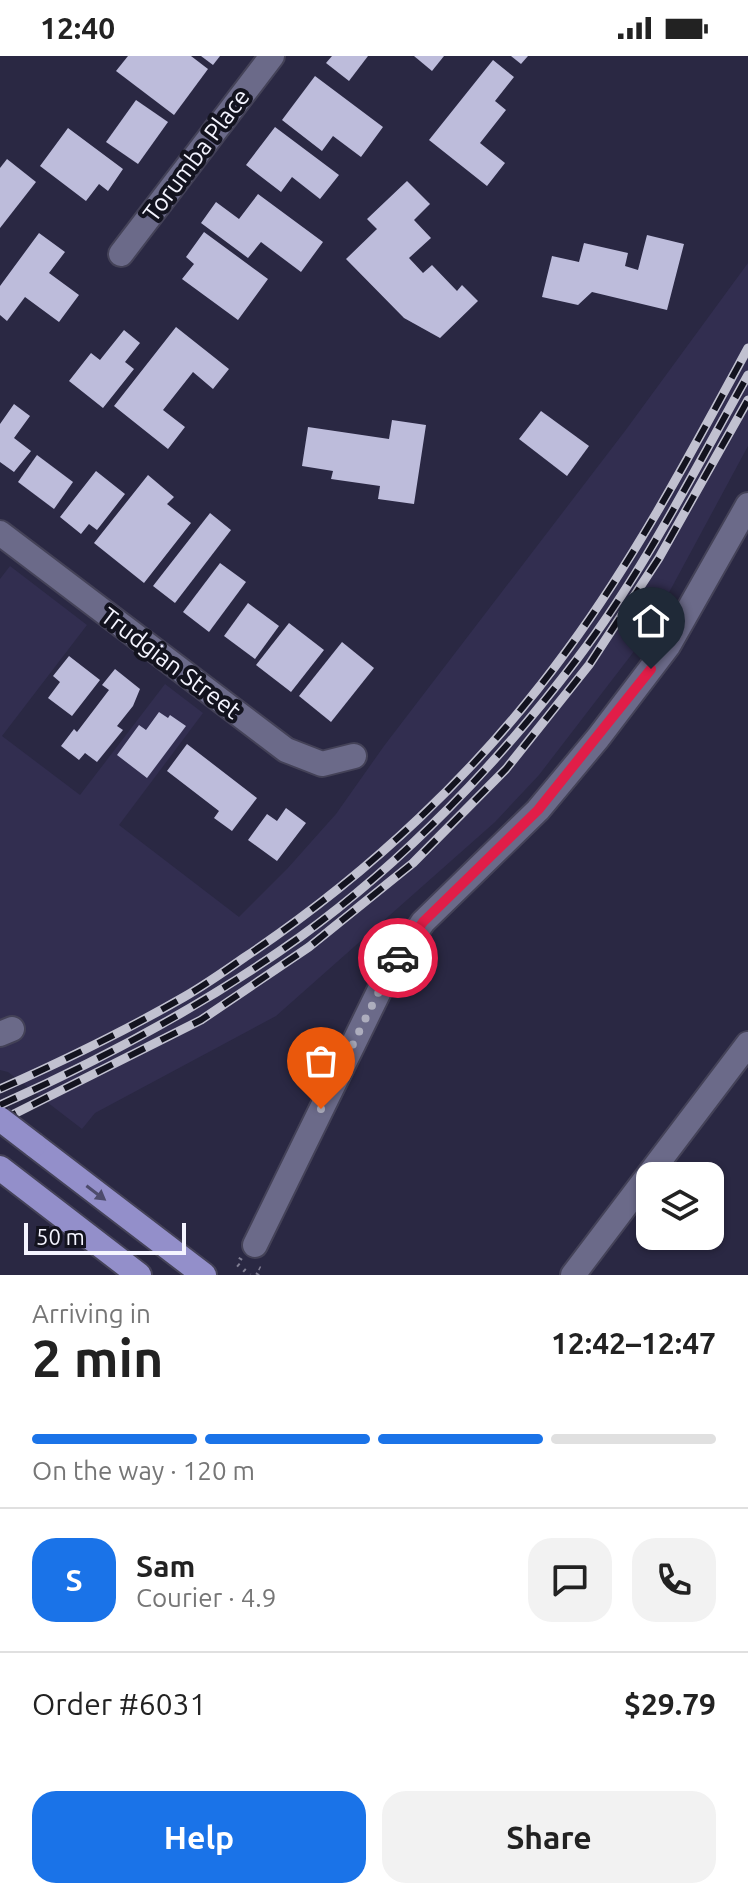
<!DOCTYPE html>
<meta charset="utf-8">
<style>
:root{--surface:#fff;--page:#f2f2f2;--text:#222;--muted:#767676;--line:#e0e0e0;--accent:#1a73e8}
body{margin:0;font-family:Ubuntu,sans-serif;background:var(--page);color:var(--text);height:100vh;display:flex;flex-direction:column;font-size:30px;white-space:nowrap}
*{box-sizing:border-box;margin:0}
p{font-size:26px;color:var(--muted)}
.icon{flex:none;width:44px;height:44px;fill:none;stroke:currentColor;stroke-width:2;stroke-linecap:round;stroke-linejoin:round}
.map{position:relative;height:1219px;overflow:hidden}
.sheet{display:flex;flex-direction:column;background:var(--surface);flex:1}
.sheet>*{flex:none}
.controls{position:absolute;left:636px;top:1106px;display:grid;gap:16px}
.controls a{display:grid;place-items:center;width:88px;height:88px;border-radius:16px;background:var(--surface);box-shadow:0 2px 6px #0004;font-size:40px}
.scale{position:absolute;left:24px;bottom:20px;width:162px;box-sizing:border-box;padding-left:8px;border:4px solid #f4f4ff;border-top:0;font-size:22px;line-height:28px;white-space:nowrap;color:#f4f4ff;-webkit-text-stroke:6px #13131f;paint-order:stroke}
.pin{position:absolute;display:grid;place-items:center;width:68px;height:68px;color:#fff;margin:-82px -34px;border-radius:50% 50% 50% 0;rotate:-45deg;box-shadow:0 0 8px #0007}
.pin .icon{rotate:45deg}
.courier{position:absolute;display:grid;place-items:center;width:80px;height:80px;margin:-40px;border:6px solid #e11d48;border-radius:50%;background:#fff;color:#222;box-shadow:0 2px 10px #0007}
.head em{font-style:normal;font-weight:600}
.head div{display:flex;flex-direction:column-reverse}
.head{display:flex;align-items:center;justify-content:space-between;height:136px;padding:0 32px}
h1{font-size:52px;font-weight:600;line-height:60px}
.bar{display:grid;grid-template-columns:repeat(4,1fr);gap:12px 8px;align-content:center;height:96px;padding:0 32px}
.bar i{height:10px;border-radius:6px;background:var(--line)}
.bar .current{background:var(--accent)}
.bar p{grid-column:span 4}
.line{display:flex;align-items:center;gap:20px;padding:0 32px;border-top:2px solid var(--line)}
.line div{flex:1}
.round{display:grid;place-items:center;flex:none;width:84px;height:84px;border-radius:24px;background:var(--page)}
.action{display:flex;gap:16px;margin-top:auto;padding:16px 32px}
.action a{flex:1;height:92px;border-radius:24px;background:var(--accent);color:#fff;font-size:32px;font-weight:600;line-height:92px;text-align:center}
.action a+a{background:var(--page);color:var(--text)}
.status{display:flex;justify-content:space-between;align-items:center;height:56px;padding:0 40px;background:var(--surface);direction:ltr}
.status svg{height:22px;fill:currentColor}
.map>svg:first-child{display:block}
</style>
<div class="status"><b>12:40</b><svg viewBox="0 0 49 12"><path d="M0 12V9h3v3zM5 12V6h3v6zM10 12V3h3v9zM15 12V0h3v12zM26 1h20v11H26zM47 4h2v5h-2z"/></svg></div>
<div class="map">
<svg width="748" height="1219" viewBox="0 0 748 1219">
<rect width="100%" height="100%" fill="#2a2843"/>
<!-- built -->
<path fill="#322e50" d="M748 207V390L645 581 539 719 495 766 276 960 95 1057 82 1073 8 1016 0 1014V523L10 510 87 569 2 680 80 739 165 628 203 657 119 769 239 861 287 813 336 758 384 690 625 375Z"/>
<!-- building -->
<g fill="#bdbcdb">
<path d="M128 0H191L208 13 174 59 116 15Z"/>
<path d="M201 0H220L213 9Z"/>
<path d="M332 0H368L349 25 326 7Z"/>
<path d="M414 0H444L432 15Z"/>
<path d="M511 0H528L521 8Z"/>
<path d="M493 4 514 21 495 45 506 54 480 87 505 107 487 130 429 84Z"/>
<path d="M315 20 383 71 361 101 333 80 322 95 282 64Z"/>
<path d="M136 44 168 66 138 108 106 86Z"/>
<path d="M275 71 339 119 320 143 292 121 281 136 246 109Z"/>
<path d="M68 72 123 113 108 135 99 128 86 145 40 110Z"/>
<path d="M7 103 36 126 0 172V112Z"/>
<path d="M407 125 430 148 414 164 431 182 409 202 423 217 432 209 457 235 462 229 478 245 440 282 404 262 346 203 377 173 367 163Z"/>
<path d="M258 138 323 186 301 216 261 186 248 202 201 167 216 146 239 163Z"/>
<path d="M204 176 268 223 238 264 182 223 194 208 186 201Z"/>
<path d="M39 177 65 196 49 217 79 239 59 266 25 241 7 265 0 259V230Z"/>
<path d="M647 179 684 188 667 254 592 236 578 249 542 241 552 200 579 206 584 187 628 197 625 210 638 214Z"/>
<path d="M176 271 229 313 213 333 193 316 163 354 185 371 168 393 114 350Z"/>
<path d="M124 274 140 287 125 306 134 313 103 352 69 325 91 297 100 304Z"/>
<path d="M14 348 30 360 14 382 31 395 14 416 0 406V368Z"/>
<path d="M541 355 589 390 567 420 519 383Z"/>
<path d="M392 364 426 369 414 448 378 443 380 430 331 423 333 415 302 410 308 371 389 383Z"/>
<path d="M37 399 73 426 54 453 18 426Z"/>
<path d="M96 415 125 438 97 474 89 468 81 478 60 461Z"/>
<path d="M148 419 174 441 167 448 191 467 144 527 94 487Z"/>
<path d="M210 457 231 474 175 547 153 530Z"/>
<path d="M220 507 246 526 209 576 183 556Z"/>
<path d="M248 547 279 570 255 603 224 580Z"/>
<path d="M289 567 324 594 291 636 256 609Z"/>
<path d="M342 586 374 612 331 666 299 640Z"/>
<path d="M69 600 100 624 72 660 48 642 60 626 53 620Z"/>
<path d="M115 613 140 633 133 650 117 670 123 674 97 706 85 697 79 704 61 690 74 673 77 676 109 634 102 629Z"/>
<path d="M159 656 168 662 170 659 186 670 147 722 117 699 139 669 146 674Z"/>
<path d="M187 688 257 742 232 775 214 762 219 755 167 715Z"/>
<path d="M286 752 306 767 277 805 248 784 267 758 277 765Z"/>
</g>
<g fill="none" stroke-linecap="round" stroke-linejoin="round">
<defs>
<g id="minor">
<path d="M121 198 272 0"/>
<path d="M0 477 286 694 322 708 354 700"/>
<path d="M0 978 12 973"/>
<path d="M255 1189 388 917 423 866 538 754 598 682 668 590 748 449"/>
<path d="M573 1219 748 988"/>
</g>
<g id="major">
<path d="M34 1089 204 1219"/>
<path d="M0 1112 139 1219"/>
</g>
</defs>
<!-- minor casing -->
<use href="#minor" stroke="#444258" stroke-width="28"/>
<!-- major casing -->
<use href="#major" stroke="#444258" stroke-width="28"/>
<!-- path -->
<g stroke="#817f94" stroke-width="4" stroke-dasharray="2 6" stroke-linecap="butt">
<path d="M241 1202 237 1208 250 1219"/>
<path d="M257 1219 261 1213 259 1212"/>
</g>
<!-- minor -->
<use href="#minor" stroke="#6b6a89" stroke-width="24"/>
<!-- major -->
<use href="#major" stroke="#938fca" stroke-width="24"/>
<defs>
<g id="rail">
<path d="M0 1033C63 1005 125 975 184 941 205 929 225 915 245 901 368 819 480 714 568 593 637 499 692 395 748 292"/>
<path d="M0 1049C105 1002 206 948 300 881 404 806 500 705 577 603 644 515 694 415 748 319"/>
<path d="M0 1065 201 964 309 891 413 807 506 713 589 609 659 502 748 344"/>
</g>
</defs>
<!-- rail casing -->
<use href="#rail" stroke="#c1c1d0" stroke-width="9"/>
<!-- rail -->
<use href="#rail" stroke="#13131f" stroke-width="6" stroke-dasharray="18" stroke-linecap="butt"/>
<defs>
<path id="major-bridge" d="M0 1063 34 1089"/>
</defs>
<!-- major-bridge casing -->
<use href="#major-bridge" stroke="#444258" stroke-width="28" stroke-linecap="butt"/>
<!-- major-bridge -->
<use href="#major-bridge" stroke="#938fca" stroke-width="24"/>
</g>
<!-- one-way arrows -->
<defs><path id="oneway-solid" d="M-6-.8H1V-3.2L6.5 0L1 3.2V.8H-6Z" transform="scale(2)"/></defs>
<use fill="#4d4b6c" href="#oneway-solid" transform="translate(96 1137) rotate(37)"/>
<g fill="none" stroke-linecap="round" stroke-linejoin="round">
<!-- done -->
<path stroke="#adadbd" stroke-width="8" stroke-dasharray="0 14.4" d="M321 1053 388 917 398 902"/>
<!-- route -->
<path stroke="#e11d48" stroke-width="10" d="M398 902 423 866 538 754 651 613"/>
</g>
<g text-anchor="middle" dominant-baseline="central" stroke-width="8" stroke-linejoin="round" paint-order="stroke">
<!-- street labels -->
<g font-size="24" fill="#f4f4ff" stroke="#13131f">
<text transform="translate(196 99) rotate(-53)">Torumba Place</text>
<text transform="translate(171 607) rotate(37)">Trudgian Street</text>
</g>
</g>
</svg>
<div class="controls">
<a><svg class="icon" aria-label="layers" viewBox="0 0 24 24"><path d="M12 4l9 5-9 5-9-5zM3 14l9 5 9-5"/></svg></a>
</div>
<div class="scale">50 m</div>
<div class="pin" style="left:321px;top:1053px;background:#ea580c"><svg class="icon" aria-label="bag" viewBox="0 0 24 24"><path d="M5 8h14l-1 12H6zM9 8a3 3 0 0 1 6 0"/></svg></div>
<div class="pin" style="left:651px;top:613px;background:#1f2937"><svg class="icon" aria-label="home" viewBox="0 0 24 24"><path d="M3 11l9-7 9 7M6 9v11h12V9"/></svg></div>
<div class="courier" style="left:398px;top:902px"><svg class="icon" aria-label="car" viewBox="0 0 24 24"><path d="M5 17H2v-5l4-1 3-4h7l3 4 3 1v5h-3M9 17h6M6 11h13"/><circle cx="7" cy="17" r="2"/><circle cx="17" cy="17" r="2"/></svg></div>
</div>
<section class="sheet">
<div class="head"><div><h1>2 min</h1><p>Arriving in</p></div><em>12:42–12:47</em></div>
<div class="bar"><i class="current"></i><i class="current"></i><i class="current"></i><i></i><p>On the way · 120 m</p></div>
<div class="line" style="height:144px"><b class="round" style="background:var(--accent);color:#fff">S</b><div><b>Sam</b><p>Courier · 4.9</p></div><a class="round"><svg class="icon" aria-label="chat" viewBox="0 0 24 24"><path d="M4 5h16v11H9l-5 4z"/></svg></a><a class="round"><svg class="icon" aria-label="phone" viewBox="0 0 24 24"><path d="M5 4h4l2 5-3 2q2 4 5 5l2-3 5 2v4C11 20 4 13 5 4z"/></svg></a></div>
<div class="line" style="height:104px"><div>Order #6031</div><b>$29.79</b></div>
<div class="action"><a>Help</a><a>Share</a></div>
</section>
